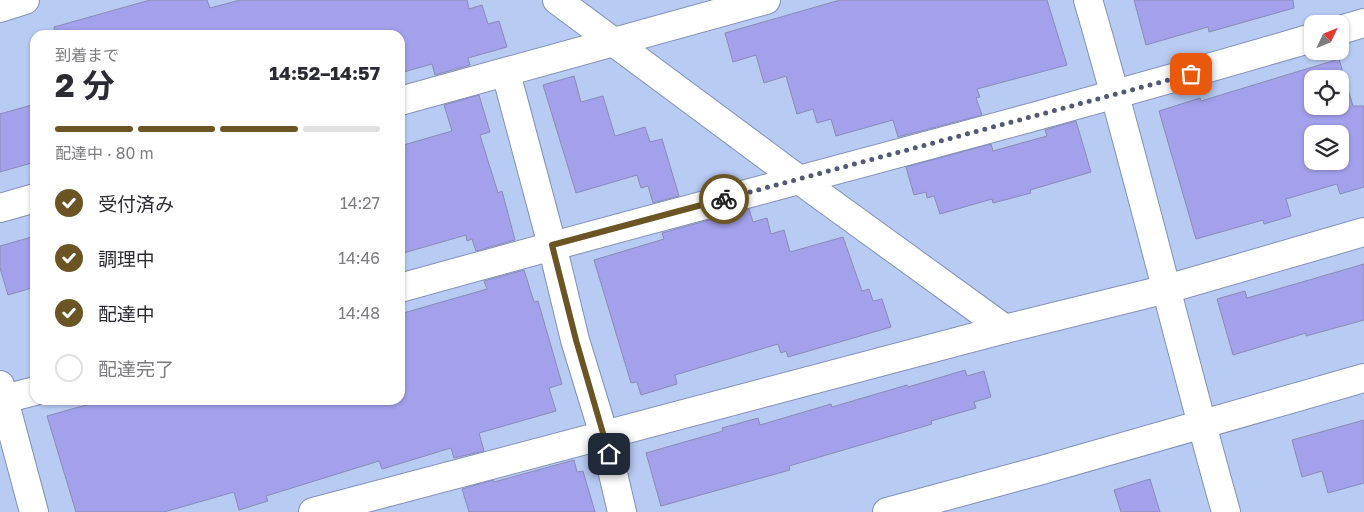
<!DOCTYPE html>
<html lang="ja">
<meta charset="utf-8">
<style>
:root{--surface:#fff;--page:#f7f7f7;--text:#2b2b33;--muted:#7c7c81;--line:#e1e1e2;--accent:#6b5524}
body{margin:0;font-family:"Golos Text","Noto Sans JP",sans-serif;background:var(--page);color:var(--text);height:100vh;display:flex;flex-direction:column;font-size:19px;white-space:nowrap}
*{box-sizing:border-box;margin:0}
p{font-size:16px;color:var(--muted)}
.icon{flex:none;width:28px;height:28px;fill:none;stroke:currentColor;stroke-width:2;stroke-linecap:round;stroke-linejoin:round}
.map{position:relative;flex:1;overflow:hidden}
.sheet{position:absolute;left:30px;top:30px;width:375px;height:375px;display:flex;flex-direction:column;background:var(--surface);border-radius:15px;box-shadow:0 1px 4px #0004}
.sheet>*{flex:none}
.needle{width:32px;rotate:47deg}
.tools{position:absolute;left:1304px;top:15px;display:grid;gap:10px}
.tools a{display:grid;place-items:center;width:45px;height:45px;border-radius:10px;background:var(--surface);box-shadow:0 1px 4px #0004;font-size:25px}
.pin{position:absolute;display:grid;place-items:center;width:42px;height:42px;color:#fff;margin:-21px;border-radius:10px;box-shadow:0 2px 8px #0006}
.courier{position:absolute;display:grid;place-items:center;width:50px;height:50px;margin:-25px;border:4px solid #6b5524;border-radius:50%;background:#fff;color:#222;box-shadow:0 1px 6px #0007}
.head em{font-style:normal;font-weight:700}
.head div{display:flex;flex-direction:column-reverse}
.head{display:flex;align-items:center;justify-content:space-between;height:85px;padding:0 25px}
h1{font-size:32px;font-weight:700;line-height:38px}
.bar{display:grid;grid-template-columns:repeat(4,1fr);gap:8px 5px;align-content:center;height:60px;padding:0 25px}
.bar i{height:6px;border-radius:4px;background:var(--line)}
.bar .on{background:var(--accent)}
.bar p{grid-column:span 4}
ol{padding:0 25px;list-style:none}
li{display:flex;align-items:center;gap:15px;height:55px}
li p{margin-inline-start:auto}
li .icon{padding:5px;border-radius:50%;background:var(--accent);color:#fff;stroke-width:4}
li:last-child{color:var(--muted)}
li i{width:28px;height:28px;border:2px solid var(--line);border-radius:50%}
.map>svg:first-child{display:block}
</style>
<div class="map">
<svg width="1364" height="512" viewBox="0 0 1364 512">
<rect width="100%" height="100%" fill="#b8cbf3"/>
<!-- building -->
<g fill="#a3a0ec" stroke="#8b8bb3" fill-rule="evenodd">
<path d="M150 0H207L210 8 240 0H467L469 9 482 5 488 24 499 21 507 47 468 58 470 65 435 75 432 64 400 73V35H55L54 27Z"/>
<path d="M840 0H1047L1067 65 977 89 980 97 976 98 982 115 898 137 893 120 836 136 831 119 817 123 813 109 797 114 786 76 764 83 756 55 733 62 725 33Z"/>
<path d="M1134 0H1293L1294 8 1209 32 1208 27 1146 45Z"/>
<path d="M1339 59 1353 106H1364V187L1340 194 1337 184 1286 199 1291 216 1264 224 1263 220 1196 239 1159 111 1200 98 1201 101ZM1312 79H1340V106H1312ZM1312 134H1340V161H1312Z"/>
<path d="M574 76 581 102 603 96 615 136 645 127 650 142 662 139 679 196 653 203 648 186 641 188 637 175 576 193 543 85Z"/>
<path d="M479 95 490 132 480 135 498 193 502 191 515 240 476 251 472 239 467 241 466 235 400 254V146L452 131 444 105Z"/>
<path d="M35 104V162L0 172V114Z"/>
<path d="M1076 121 1091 172 1030 190 1031 193 993 203 992 199 940 214 934 196 927 198 926 192 914 195 906 167 991 144 993 151 1047 136 1045 130Z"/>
<path d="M749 209 753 222 767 218 771 234 784 230 790 252 843 237 862 291 869 289 873 301 882 299 891 327 788 357 786 351 781 353 778 344 675 375 677 384 641 395 637 382 631 383 594 260 664 239 662 233Z"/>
<path d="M35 236V287L8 295 0 268V246Z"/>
<path d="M1364 264V320L1306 336V333L1233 355 1217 299 1245 291 1247 298Z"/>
<path d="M524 270 534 302 538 301 562 384 549 388 556 411 479 433 484 451 454 458 451 448 382 469 379 461 266 496 268 501 239 510 234 492 164 512H76L47 416 104 400H400V314L487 289 484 281Z"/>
<path d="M965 370 967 376 984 371 991 397 974 402 976 408 931 421 932 424 789 466 790 470 661 506 646 453 723 431 722 428 758 418 760 425 831 404 832 407 907 385 908 387Z"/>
<path d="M1364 420V483L1328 493 1322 471 1302 477 1292 440Z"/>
<path d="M574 460 577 472 583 471 595 512H469L462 489 493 480 494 482Z"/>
<path d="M1150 479 1160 512H1121L1114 490Z"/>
</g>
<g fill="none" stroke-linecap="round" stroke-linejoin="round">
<defs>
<g id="street">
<path d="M557 0 798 179 1005 329"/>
<path d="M0 8 25 0"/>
<path d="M1340 30 1364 23"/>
<path d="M506 73 552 245 575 340 604 435 622 512"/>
<path d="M400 101 766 0"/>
<path d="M0 208 35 198"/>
<path d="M400 288C704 203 1010 127 1312 38"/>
<path d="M4 399 35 391"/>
<path d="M313 512 1005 329 1167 289 1364 232"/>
</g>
<g id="secondary">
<path d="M1088 0C1138 170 1178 342 1226 512"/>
<path d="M0 385 34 512"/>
<path d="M887 512 1042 470 1364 378"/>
</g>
</defs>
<!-- street casing -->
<use href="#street" stroke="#8092b7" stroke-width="30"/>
<!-- secondary casing -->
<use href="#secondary" stroke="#8092b7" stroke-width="30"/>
<!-- street -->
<use href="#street" stroke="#fff" stroke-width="28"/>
<!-- secondary -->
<use href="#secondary" stroke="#fff" stroke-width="28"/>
</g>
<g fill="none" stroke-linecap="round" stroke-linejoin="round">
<!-- done -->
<path stroke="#515b73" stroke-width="5" stroke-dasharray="0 9" d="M724 199 1191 74"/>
<!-- route -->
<path stroke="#6b5524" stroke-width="6" d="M609 454 576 340 552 245 724 199"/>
</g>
</svg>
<div class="tools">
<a><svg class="needle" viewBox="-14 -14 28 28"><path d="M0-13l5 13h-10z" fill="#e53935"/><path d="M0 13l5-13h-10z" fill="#7c7c81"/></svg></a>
<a><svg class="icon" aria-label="locate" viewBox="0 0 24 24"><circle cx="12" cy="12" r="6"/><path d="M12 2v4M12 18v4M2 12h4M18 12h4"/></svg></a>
<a><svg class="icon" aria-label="layers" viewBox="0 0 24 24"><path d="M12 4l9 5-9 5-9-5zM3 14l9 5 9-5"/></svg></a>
</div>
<div class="pin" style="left:1191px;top:74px;background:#ea580c"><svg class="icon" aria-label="bag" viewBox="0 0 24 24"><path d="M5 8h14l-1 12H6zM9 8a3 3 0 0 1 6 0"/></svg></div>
<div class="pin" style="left:609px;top:454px;background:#1f2937"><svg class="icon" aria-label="home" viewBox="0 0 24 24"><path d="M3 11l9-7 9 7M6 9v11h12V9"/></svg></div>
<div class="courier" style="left:724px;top:199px"><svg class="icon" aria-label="bike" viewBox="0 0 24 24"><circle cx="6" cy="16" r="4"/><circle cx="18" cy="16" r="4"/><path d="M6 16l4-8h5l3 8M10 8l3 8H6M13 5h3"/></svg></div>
<section class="sheet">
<div class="head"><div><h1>2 分</h1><p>到着まで</p></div><em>14:52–14:57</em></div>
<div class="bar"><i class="on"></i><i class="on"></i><i class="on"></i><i></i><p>配達中 · 80 m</p></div>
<ol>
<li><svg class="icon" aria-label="check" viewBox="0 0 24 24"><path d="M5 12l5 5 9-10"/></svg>受付済み<p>14:27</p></li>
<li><svg class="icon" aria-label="check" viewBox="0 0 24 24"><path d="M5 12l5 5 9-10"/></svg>調理中<p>14:46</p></li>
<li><svg class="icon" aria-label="check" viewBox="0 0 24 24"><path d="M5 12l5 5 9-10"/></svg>配達中<p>14:48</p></li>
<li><i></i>配達完了</li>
</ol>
</section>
</div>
